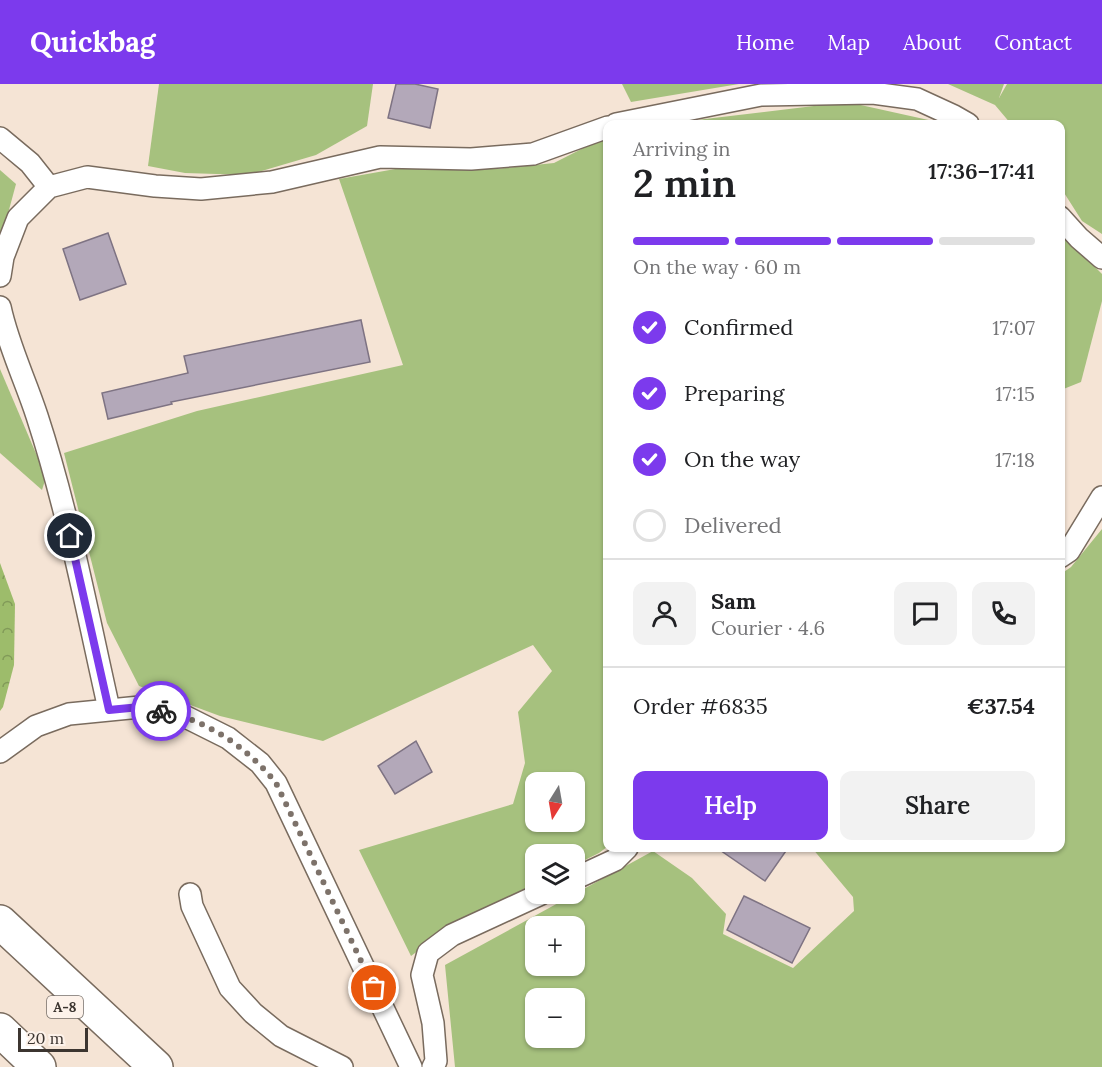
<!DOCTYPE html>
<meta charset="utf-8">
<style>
:root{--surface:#fff;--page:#f2f2f2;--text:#202124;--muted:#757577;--line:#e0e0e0;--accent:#7c3aed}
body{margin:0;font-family:Lora,serif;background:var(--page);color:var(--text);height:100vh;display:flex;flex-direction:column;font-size:22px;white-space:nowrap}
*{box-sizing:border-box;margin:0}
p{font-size:20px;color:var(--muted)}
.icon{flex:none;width:33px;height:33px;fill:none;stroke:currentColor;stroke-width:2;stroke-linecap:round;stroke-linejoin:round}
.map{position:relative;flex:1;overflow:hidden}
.side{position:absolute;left:603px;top:36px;width:462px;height:732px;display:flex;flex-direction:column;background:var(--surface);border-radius:12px;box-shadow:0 2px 4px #0004}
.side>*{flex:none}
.needle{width:39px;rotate:191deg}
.tools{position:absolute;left:525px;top:688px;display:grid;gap:12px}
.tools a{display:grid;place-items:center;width:60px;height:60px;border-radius:12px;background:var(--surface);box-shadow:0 2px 4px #0004;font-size:30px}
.scale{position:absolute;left:18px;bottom:15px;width:70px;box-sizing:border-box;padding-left:6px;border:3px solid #3c3530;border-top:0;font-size:16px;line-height:21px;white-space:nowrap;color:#3c3530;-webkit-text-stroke:4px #fdf2ea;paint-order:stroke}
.pin{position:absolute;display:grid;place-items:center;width:51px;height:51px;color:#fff;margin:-26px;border:3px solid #fff;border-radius:50%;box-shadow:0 2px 6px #0007}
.courier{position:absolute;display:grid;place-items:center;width:60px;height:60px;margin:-30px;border:4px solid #7c3aed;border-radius:50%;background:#fff;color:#222;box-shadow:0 2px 8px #0007}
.headline em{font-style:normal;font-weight:600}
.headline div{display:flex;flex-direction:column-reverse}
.headline{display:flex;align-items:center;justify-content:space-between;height:102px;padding:0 30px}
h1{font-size:39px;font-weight:600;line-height:45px}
.bar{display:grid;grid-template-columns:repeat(4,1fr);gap:9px 6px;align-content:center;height:72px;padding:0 30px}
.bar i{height:8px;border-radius:4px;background:var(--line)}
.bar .current{background:var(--accent)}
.bar p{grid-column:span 4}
.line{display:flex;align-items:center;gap:15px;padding:0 30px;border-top:2px solid var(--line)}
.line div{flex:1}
.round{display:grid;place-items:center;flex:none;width:63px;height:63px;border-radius:12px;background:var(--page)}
ol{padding:0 30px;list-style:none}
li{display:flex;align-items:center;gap:18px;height:66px}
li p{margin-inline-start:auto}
li .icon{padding:6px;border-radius:50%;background:var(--accent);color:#fff;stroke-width:4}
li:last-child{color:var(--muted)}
li i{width:33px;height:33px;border:3px solid var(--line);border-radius:50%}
.primary-button{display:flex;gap:12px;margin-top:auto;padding:12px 30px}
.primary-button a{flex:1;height:69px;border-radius:12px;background:var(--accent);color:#fff;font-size:24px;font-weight:600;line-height:69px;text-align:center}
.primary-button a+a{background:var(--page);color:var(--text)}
header{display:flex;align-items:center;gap:36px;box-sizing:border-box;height:84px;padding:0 30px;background:var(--accent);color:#fff}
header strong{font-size:28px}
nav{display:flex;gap:33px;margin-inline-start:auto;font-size:21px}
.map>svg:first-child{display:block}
</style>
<header>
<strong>Quickbag</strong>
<nav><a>Home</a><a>Map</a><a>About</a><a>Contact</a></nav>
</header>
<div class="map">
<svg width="1102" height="983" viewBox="0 0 1102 983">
<defs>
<pattern id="forest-crowns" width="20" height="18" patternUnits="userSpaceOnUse" patternTransform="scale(1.5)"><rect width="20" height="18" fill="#9dbc6b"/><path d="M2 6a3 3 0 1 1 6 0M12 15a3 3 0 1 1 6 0" fill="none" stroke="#819a58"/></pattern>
</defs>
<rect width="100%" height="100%" fill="#f5e4d5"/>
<!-- grass -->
<g fill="#a6c17e" fill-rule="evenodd">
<path d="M159 0H373L367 42 316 71 248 91 185 89 148 82Z"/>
<path d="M622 0H739L631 18Z"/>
<path d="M948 0H1004L999 14 1007 0H1102V150L1082 137 1061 104 1060 40H1011L995 21Z"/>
<path d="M847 18 933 37 938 40H673L705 35Z"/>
<path d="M607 52V763L599 769 575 781 574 771H536L535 800 459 836 411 872 359 766 513 720 525 679 518 628 552 587 533 561 323 657 220 632 139 602 107 539 64 369 197 327 403 281 339 95 401 84 496 85 554 79ZM536 699H574V738H536Z"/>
<path d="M0 86 16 100 0 159Z"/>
<path d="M1060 148 1102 190V217L1081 298 1061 306Z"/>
<path d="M0 285 46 393 42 406 0 369Z"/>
<path d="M1102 445V983H455L445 881 653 767 692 794 726 830 723 850 793 884 854 827 853 813 812 764H1060L1061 490 1071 483ZM536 843H574V882H536ZM536 915H574V954H536Z"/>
</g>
<!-- forest -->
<path fill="url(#forest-crowns)" d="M0 479 15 520 14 581 3 623 0 627Z"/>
<!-- building -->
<g fill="#b3a8b9" stroke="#7e7383" stroke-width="1.5">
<path d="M396 0H415L438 5 430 44 388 34Z"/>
<path d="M108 149 126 200 80 216 63 165Z"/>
<path d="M361 236 370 278 171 318 172 320 108 335 102 309 188 289 184 272Z"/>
<path d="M416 657 432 688 395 710 378 682Z"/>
<path d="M717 764H788L765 797Z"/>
<path d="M744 812 810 844 792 879 727 846Z"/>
</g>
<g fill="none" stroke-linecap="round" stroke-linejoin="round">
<defs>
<g id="street">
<path d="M616 40 761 11 873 9 917 15 954 32 968 40"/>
<path d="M0 54 30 79 49 103"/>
<path d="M1060 133 1079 154 1102 174"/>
<path d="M0 192 3 173 18 134 49 103 87 93 155 102 201 105 272 98 380 73 471 75 533 70 608 43"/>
<path d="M0 223C8 261 25 295 37 332 68 427 87 527 109 625"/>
<path d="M1060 473 1069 467 1102 413"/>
<path d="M0 668 36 642 69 630 140 623 184 632 228 654 260 679 276 699 411 983"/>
<path d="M574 795 615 776 627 764"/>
<path d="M190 810 192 822 230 904 253 929 281 952 342 983"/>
<path d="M433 983 436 977 433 939 422 891 428 869 452 851 541 810"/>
</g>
<g id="highway">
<path d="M0 838 156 983"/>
<path d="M0 946 39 983"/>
</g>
</defs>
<!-- street casing -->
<use href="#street" stroke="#796b5e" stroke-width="24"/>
<!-- highway casing -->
<use href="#highway" stroke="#796b5e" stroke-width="36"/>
<!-- street -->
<use href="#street" stroke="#fff" stroke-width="21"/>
<!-- highway -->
<use href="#highway" stroke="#fff" stroke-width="33"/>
</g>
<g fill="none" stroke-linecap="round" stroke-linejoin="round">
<!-- done -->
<path stroke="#7d726a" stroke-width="6" stroke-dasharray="0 10.8" d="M161 627C207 636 247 663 276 699L374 904"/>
<!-- route -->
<path stroke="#7c3aed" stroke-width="8" d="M70 452 109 626 140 623 161 627"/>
</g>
<g text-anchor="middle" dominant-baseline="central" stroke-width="5" stroke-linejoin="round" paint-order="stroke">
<!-- shield labels -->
<rect fill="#fdf2ea" stroke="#766e68" stroke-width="1.5" x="47" y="912" width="36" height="22" rx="4.5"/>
<g font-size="14" font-weight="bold" fill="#3c3530">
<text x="65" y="923">A-8</text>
</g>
</g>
</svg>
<div class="tools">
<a><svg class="needle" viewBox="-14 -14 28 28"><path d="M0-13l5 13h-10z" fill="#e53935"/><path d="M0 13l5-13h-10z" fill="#757577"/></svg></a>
<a><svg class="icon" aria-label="layers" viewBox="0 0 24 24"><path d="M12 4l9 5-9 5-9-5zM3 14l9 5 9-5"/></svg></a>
<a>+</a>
<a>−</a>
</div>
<div class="scale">20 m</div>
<div class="pin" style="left:374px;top:904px;background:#ea580c"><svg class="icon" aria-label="bag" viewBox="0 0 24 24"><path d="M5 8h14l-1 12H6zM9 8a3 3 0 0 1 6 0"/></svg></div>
<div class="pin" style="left:70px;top:452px;background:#1f2937"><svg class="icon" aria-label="home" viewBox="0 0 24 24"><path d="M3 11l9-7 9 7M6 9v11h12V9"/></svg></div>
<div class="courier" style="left:161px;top:627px"><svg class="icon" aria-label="bike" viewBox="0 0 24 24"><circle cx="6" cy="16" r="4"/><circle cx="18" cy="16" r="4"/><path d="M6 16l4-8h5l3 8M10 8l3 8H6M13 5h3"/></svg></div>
<section class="side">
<div class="headline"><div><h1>2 min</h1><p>Arriving in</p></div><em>17:36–17:41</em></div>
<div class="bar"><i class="current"></i><i class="current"></i><i class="current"></i><i></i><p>On the way · 60 m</p></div>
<ol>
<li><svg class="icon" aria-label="check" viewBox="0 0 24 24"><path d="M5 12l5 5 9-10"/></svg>Confirmed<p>17:07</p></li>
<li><svg class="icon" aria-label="check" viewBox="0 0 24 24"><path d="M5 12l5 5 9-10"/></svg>Preparing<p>17:15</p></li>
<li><svg class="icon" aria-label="check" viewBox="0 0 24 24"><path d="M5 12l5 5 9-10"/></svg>On the way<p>17:18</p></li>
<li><i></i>Delivered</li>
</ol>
<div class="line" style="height:108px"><a class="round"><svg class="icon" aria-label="person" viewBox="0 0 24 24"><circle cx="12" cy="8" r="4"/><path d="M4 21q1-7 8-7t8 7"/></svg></a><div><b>Sam</b><p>Courier · 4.6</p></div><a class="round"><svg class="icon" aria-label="chat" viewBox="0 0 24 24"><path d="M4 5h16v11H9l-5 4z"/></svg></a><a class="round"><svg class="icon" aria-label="phone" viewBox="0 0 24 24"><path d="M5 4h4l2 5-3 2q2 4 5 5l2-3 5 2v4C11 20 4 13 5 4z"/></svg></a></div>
<div class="line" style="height:78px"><div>Order #6835</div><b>€37.54</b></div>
<div class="primary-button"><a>Help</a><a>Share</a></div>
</section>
</div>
